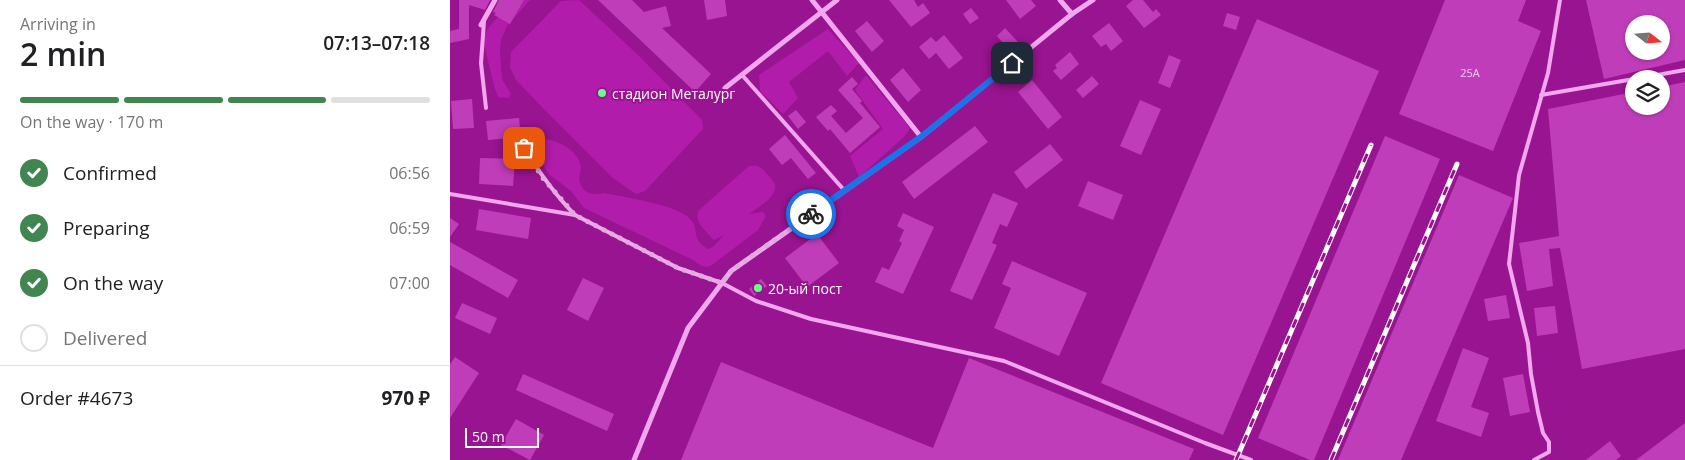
<!DOCTYPE html>
<meta charset="utf-8">
<style>
:root{--surface:#fff;--page:#f2f2f2;--text:#202124;--muted:#757577;--line:#e0e0e0;--accent:#418551}
body{margin:0;font-family:"Open Sans",sans-serif;background:var(--page);color:var(--text);height:100vh;display:flex;flex-direction:column;font-size:19px;white-space:nowrap}
*{box-sizing:border-box;margin:0}
p{font-size:16px;color:var(--muted)}
.icon{flex:none;width:28px;height:28px;fill:none;stroke:currentColor;stroke-width:2;stroke-linecap:round;stroke-linejoin:round}
.map{position:relative;flex:1;overflow:hidden}
.details{display:flex;flex-direction:column;background:var(--surface);width:450px}
.details>*{flex:none}
.needle{width:32px;rotate:107deg}
.controls{position:absolute;left:1175px;top:15px;display:grid;gap:10px}
.controls a{display:grid;place-items:center;width:45px;height:45px;border-radius:50%;background:var(--surface);box-shadow:0 1px 4px #0004;font-size:25px}
.scale{position:absolute;left:15px;bottom:12px;width:74px;box-sizing:border-box;padding-left:5px;border:2px solid #fff;border-top:0;font-size:14px;line-height:18px;white-space:nowrap;color:#fff;-webkit-text-stroke:4px #991490;paint-order:stroke}
.pin{position:absolute;display:grid;place-items:center;width:42px;height:42px;color:#fff;margin:-21px;border-radius:10px;box-shadow:0 2px 8px #0006}
.courier{position:absolute;display:grid;place-items:center;width:50px;height:50px;margin:-25px;border:4px solid #1a73e8;border-radius:50%;background:#fff;color:#222;box-shadow:0 1px 6px #0007}
.head em{font-style:normal;font-weight:600}
.head div{display:flex;flex-direction:column-reverse}
.head{display:flex;align-items:center;justify-content:space-between;height:85px;padding:0 20px}
h1{font-size:32px;font-weight:600;line-height:38px}
.bar{display:grid;grid-template-columns:repeat(4,1fr);gap:8px 5px;align-content:center;height:60px;padding:0 20px}
.bar i{height:6px;border-radius:4px;background:var(--line)}
.bar .on{background:var(--accent)}
.bar p{grid-column:span 4}
.line{display:flex;align-items:center;gap:12px;padding:0 20px;border-top:1px solid var(--line)}
.line div{flex:1}
ol{padding:0 20px;list-style:none}
li{display:flex;align-items:center;gap:15px;height:55px}
li p{margin-inline-start:auto}
li .icon{padding:5px;border-radius:50%;background:var(--accent);color:#fff;stroke-width:4}
li:last-child{color:var(--muted)}
li i{width:28px;height:28px;border:2px solid var(--line);border-radius:50%}
main{display:flex;flex:1;min-height:0}
.map>svg:first-child{display:block}
</style>
<main>
<section class="details">
<div class="head"><div><h1>2 min</h1><p>Arriving in</p></div><em>07:13–07:18</em></div>
<div class="bar"><i class="on"></i><i class="on"></i><i class="on"></i><i></i><p>On the way · 170 m</p></div>
<ol>
<li><svg class="icon" aria-label="check" viewBox="0 0 24 24"><path d="M5 12l5 5 9-10"/></svg>Confirmed<p>06:56</p></li>
<li><svg class="icon" aria-label="check" viewBox="0 0 24 24"><path d="M5 12l5 5 9-10"/></svg>Preparing<p>06:59</p></li>
<li><svg class="icon" aria-label="check" viewBox="0 0 24 24"><path d="M5 12l5 5 9-10"/></svg>On the way<p>07:00</p></li>
<li><i></i>Delivered</li>
</ol>
<div class="line" style="height:65px"><div>Order #4673</div><b>970 ₽</b></div>
</section>
<div class="map">
<svg width="1235" height="460" viewBox="0 0 1235 460">
<rect width="100%" height="100%" fill="#991490"/>
<!-- green -->
<g fill="#b21cab">
<path d="M65 0H80L57 26 51 40 50 52 52 79 61 94 58 98 48 97 44 86 33 40C37 24 54 12 65 0Z"/>
<path d="M129 0 188 55 252 120 253 129 195 191 186 194 163 178 91 106 66 80 60 67 61 52 111 1Z"/>
<path d="M378 29 409 63 397 76 378 51 339 82 348 98 333 114 310 91 309 75Z"/>
<path d="M416 75 460 128 454 137 409 177 400 156 433 129 405 90Z"/>
<path d="M96 139C109 141 129 151 131 167 131 172 128 178 130 183 134 195 145 195 155 193 176 198 228 204 241 220 250 231 240 238 258 249L263 247 274 235 264 240 262 238C255 230 243 221 249 210L299 166C308 165 311 167 316 173 319 177 325 181 325 186 326 198 308 207 299 214L313 212 316 216 308 230 262 265C254 269 250 265 243 260L134 208 121 191 100 175 96 170 89 155 91 142Z"/>
</g>
<!-- building -->
<g fill="#c03db9" fill-rule="evenodd">
<path d="M9 0H40L35 10 19 5V39L0 43V31L9 29Z"/>
<path d="M49 0H74L60 24 44 15 46 13 43 12Z"/>
<path d="M148 0H182L194 12 216 6 221 26 212 28 261 74 245 92Z"/>
<path d="M254 0H275L277 16 257 20Z"/>
<path d="M439 0H464L468 7 473 3 480 13 461 27Z"/>
<path d="M556 0H581L586 6 570 19Z"/>
<path d="M683 0H693L703 12 706 9 711 15 694 28 676 6Z"/>
<path d="M995 0H1076L1068 21 1091 31 1043 151 949 114Z"/>
<path d="M1136 0H1235V60L1154 79ZM1184 24H1211V51H1184Z"/>
<path d="M521 8 529 18 520 24 513 14Z"/>
<path d="M777 13 790 17 786 30 773 26Z"/>
<path d="M807 19 929 71 773 435 651 383Z"/>
<path d="M417 21 434 41 422 52 405 31Z"/>
<path d="M659 23 673 41 661 51 656 44 651 47 642 36Z"/>
<path d="M555 28 568 42 559 50 547 36Z"/>
<path d="M494 35 513 58 499 69 486 53 479 59 469 47 481 37 486 42Z"/>
<path d="M620 52 629 64 611 80 603 71 607 68 605 65Z"/>
<path d="M719 55 731 60 720 88 708 83Z"/>
<path d="M453 68 471 90 458 102 440 80Z"/>
<path d="M642 76 649 84 633 98 626 90Z"/>
<path d="M402 77 408 84 402 89 412 101 410 103 430 127 400 153 380 129 378 131 366 117 381 105 387 111 381 116 396 133 413 118 388 90Z"/>
<path d="M582 80 612 117 598 129 568 92Z"/>
<path d="M1235 82V349L1132 369 1110 248 1099 249 1103 286 1077 291 1069 243 1109 236 1098 109 1184 92V106H1211V87Z"/>
<path d="M22 99 24 128 3 129 1 101Z"/>
<path d="M690 100 711 109 691 155 670 146Z"/>
<path d="M346 110 356 122 348 129 338 116Z"/>
<path d="M69 118 71 137 38 140 36 121Z"/>
<path d="M525 126 538 142 464 199 452 182Z"/>
<path d="M335 135 366 173 358 179 341 158 332 165 319 149Z"/>
<path d="M935 136 990 159 864 460H860L808 438Z"/>
<path d="M600 144 613 160 576 189 564 172Z"/>
<path d="M30 158 65 159 63 186 29 184Z"/>
<path d="M1009 175 1063 198 951 460H888Z"/>
<path d="M638 181 673 195 663 220 628 206Z"/>
<path d="M543 193 568 203 557 227 550 224 542 243 547 245 522 300 500 291Z"/>
<path d="M29 209 81 218 78 239 26 230Z"/>
<path d="M453 213 484 227 453 294 425 282 432 267 439 270 452 243 449 241 454 230 447 226Z"/>
<path d="M0 218 9 224 0 237Z"/>
<path d="M367 234 389 263 357 287 335 258Z"/>
<path d="M0 242 68 280 58 298 0 265Z"/>
<path d="M562 261 637 293 609 356 544 328 561 288 552 284Z"/>
<path d="M133 278 154 288 138 321 117 310Z"/>
<path d="M311 279 317 286 304 296 299 289Z"/>
<path d="M1056 295 1060 318 1038 321 1034 299Z"/>
<path d="M12 303 47 318 40 334 5 318Z"/>
<path d="M1105 306 1108 333 1087 336 1084 308Z"/>
<path d="M1013 348 1039 358 1021 407 1039 413 1031 437 986 421Z"/>
<path d="M5 357 29 373 0 418V364Z"/>
<path d="M519 358 744 449 739 460H231L271 362 483 448Z"/>
<path d="M73 374 164 414 157 431 66 390Z"/>
<path d="M1073 374 1080 412 1060 416 1053 378Z"/>
<path d="M66 419 94 435 80 460 51 445Z"/>
<path d="M1235 423V460H1186Z"/>
<path d="M1160 441 1171 456 1166 460H1136Z"/>
</g>
<g fill="none" stroke-linecap="round" stroke-linejoin="round">
<!-- service -->
<g stroke="#f3a7ef" stroke-width="4">
<path d="M34 21 31 63 36 108"/>
<path d="M292 75 394 190"/>
<path d="M1185 79 1235 70"/>
<path d="M1091 95 1184 79"/>
<path d="M58 147 74 148C89 172 105 195 125 215L228 268 272 283 306 301 361 319 554 361 755 443 801 460"/>
<path d="M0 194 125 215"/>
<path d="M1084 460 1099 452V442L1093 433 1088 412 1081 374 1078 343 1059 264 1069 175 1098 73 1110 0"/>
</g>
<!-- minor -->
<g stroke="#f3a7ef" stroke-width="5">
<path d="M362 0 471 137"/>
<path d="M610 0 622 14"/>
<path d="M31 25 45 0"/>
<path d="M275 88 387 0"/>
<path d="M184 460 238 328 281 271 471 137 622 14 643 0"/>
</g>
<defs>
<g id="rail">
<path d="M786 460 921 145"/>
<path d="M881 460 1007 164"/>
</g>
</defs>
<!-- rail casing -->
<use href="#rail" stroke="#fff" stroke-width="5"/>
<!-- rail -->
<use href="#rail" stroke="#991490" stroke-width="3" stroke-dasharray="9" stroke-linecap="butt"/>
</g>
<g fill="none" stroke-linecap="round" stroke-linejoin="round">
<!-- done -->
<path stroke="#dbadd8" stroke-width="5" stroke-dasharray="0 9" d="M74 148 92 177 125 215 228 268 272 283 281 271 361 214"/>
<!-- route -->
<path stroke="#1a73e8" stroke-width="6" d="M361 214 472 136 562 63"/>
</g>
<!-- markers -->
<g fill="#69ff89" stroke="#991490" stroke-width="2">
<circle cx="152" cy="93" r="5"/>
<circle cx="308" cy="288" r="5"/>
</g>
<g text-anchor="middle" dominant-baseline="central" stroke-width="4" stroke-linejoin="round" paint-order="stroke">
<!-- number labels -->
<g font-size="11" fill="#efceee">
<text x="1020" y="72">25А</text>
</g>
<!-- poi labels -->
<g font-size="14" fill="#fff" stroke="#991490" text-anchor="start">
<text x="162" y="93">стадион Металург</text>
<text x="318" y="288">20-ый пост</text>
</g>
</g>
</svg>
<div class="controls">
<a><svg class="needle" viewBox="-14 -14 28 28"><path d="M0-13l5 13h-10z" fill="#e53935"/><path d="M0 13l5-13h-10z" fill="#757577"/></svg></a>
<a><svg class="icon" aria-label="layers" viewBox="0 0 24 24"><path d="M12 4l9 5-9 5-9-5zM3 14l9 5 9-5"/></svg></a>
</div>
<div class="scale">50 m</div>
<div class="pin" style="left:74px;top:148px;background:#ea580c"><svg class="icon" aria-label="bag" viewBox="0 0 24 24"><path d="M5 8h14l-1 12H6zM9 8a3 3 0 0 1 6 0"/></svg></div>
<div class="pin" style="left:562px;top:63px;background:#1f2937"><svg class="icon" aria-label="home" viewBox="0 0 24 24"><path d="M3 11l9-7 9 7M6 9v11h12V9"/></svg></div>
<div class="courier" style="left:361px;top:214px"><svg class="icon" aria-label="bike" viewBox="0 0 24 24"><circle cx="6" cy="16" r="4"/><circle cx="18" cy="16" r="4"/><path d="M6 16l4-8h5l3 8M10 8l3 8H6M13 5h3"/></svg></div>
</div>
</main>
